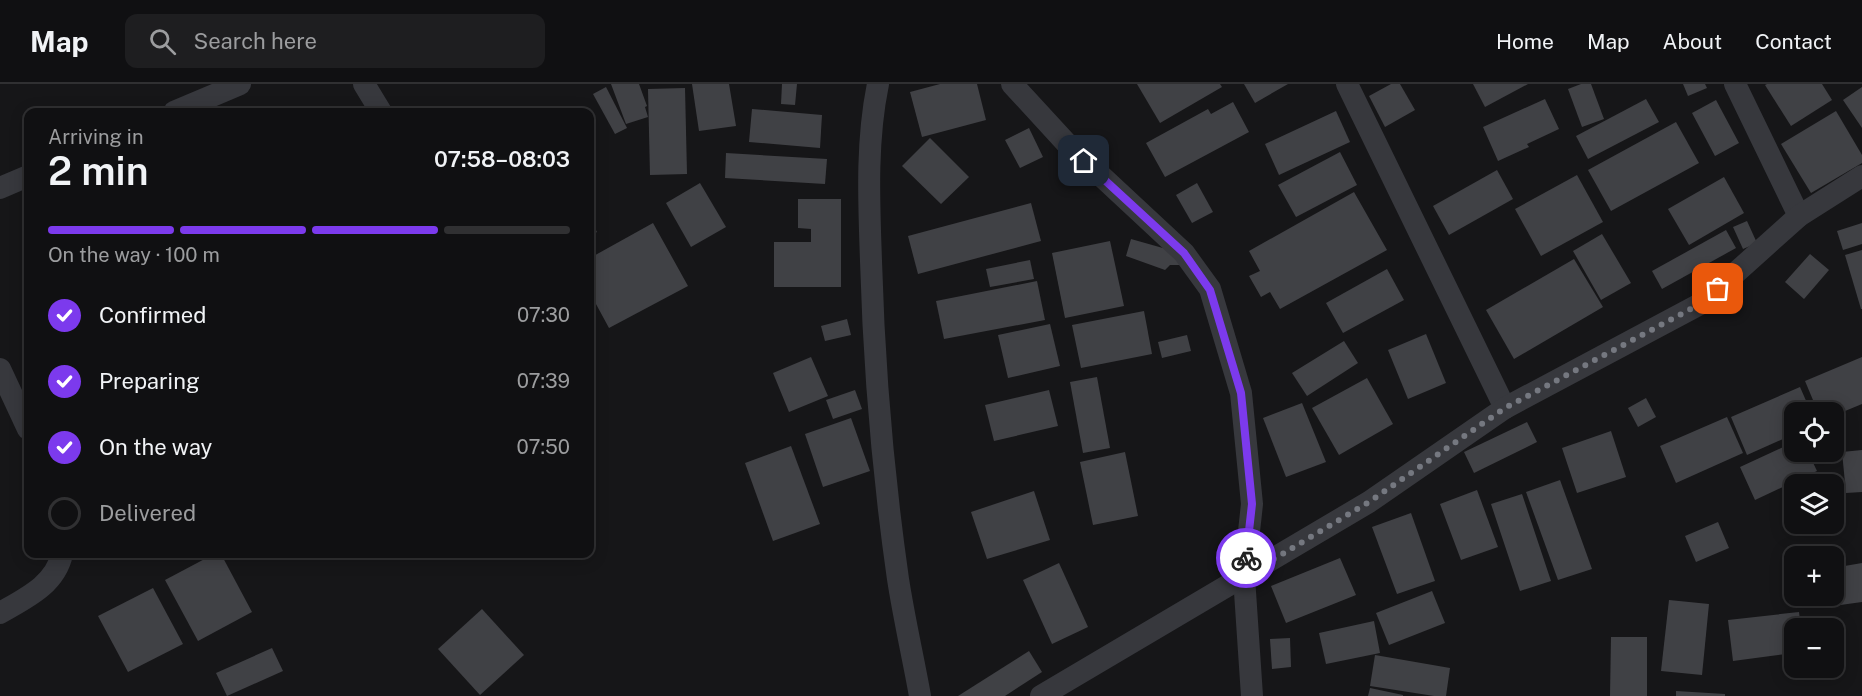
<!DOCTYPE html>
<meta charset="utf-8">
<style>
:root{--surface:#101012;--page:#1e1e20;--text:#f1f3f6;--muted:#9c9d9f;--line:#303032;--accent:#7c3aed}
body{margin:0;font-family:"Public Sans",sans-serif;background:var(--page);color:var(--text);height:100vh;display:flex;flex-direction:column;font-size:22px;white-space:nowrap}
*{box-sizing:border-box;margin:0}
p{font-size:20px;color:var(--muted)}
.icon{flex:none;width:33px;height:33px;fill:none;stroke:currentColor;stroke-width:2;stroke-linecap:round;stroke-linejoin:round}
.map{position:relative;flex:1;overflow:hidden}
.panel{position:absolute;left:24px;top:24px;width:570px;height:450px;display:flex;flex-direction:column;background:var(--surface);border-radius:12px;box-shadow:0 3px 15px #0003,0 0 0 2px var(--line)}
.panel>*{flex:none}
.controls{position:absolute;left:1784px;top:318px;display:grid;gap:12px}
.controls a{display:grid;place-items:center;width:60px;height:60px;border-radius:12px;background:var(--surface);box-shadow:0 3px 15px #0003,0 0 0 2px var(--line);font-size:30px}
.pin{position:absolute;display:grid;place-items:center;width:51px;height:51px;color:#fff;margin:-26px;border-radius:12px;box-shadow:0 3px 9px #0006}
.courier{position:absolute;display:grid;place-items:center;width:60px;height:60px;margin:-30px;border:4px solid #7c3aed;border-radius:50%;background:#fff;color:#222;box-shadow:0 2px 8px #0007}
.overview em{font-style:normal;font-weight:600}
.overview div{display:flex;flex-direction:column-reverse}
.overview{display:flex;align-items:center;justify-content:space-between;height:102px;padding:0 24px}
h1{font-size:39px;font-weight:600;line-height:45px}
.bar{display:grid;grid-template-columns:repeat(4,1fr);gap:9px 6px;align-content:center;height:72px;padding:0 24px}
.bar i{height:8px;border-radius:4px;background:var(--line)}
.bar .selected{background:var(--accent)}
.bar p{grid-column:span 4}
ol{padding:0 24px;list-style:none}
li{display:flex;align-items:center;gap:18px;height:66px}
li p{margin-inline-start:auto}
li .icon{padding:6px;border-radius:50%;background:var(--accent);color:#fff;stroke-width:4}
li:last-child{color:var(--muted)}
li i{width:33px;height:33px;border:3px solid var(--line);border-radius:50%}
header{display:flex;align-items:center;gap:36px;box-sizing:border-box;height:84px;padding:0 30px;background:var(--surface);border-bottom:2px solid var(--line)}
header strong{font-size:28px}
nav{display:flex;gap:33px;margin-inline-start:auto;font-size:21px}
.search{width:420px;height:54px;background:var(--page);display:flex;align-items:center;gap:15px;box-sizing:border-box;padding:0 21px;border-radius:12px;color:var(--muted);font-size:22px}
.map>svg:first-child{display:block}
</style>
<header>
<strong>Map</strong>
<div class="search"><svg class="icon" aria-label="search" viewBox="0 0 24 24"><circle cx="10" cy="10" r="6"/><path d="M15 15l6 6"/></svg>Search here</div>
<nav><a>Home</a><a>Map</a><a>About</a><a>Contact</a></nav>
</header>
<div class="map">
<svg width="1862" height="612" viewBox="0 0 1862 612">
<rect width="100%" height="100%" fill="#161618"/>
<!-- building -->
<g fill="#404145">
<path d="M611 0H639L647 22 645 23 648 33 626 40Z"/>
<path d="M692 0H729L736 42 699 47Z"/>
<path d="M782 0H797L795 21 781 20Z"/>
<path d="M940 0H977L986 36 922 53 910 8Z"/>
<path d="M1137 0H1220L1222 3 1160 39Z"/>
<path d="M1244 0H1288L1255 19Z"/>
<path d="M1391 0H1400L1415 26 1385 43 1369 12Z"/>
<path d="M1473 0H1528L1485 23Z"/>
<path d="M1581 0H1591L1604 35 1582 43 1568 5Z"/>
<path d="M1683 0H1705L1707 4 1688 12Z"/>
<path d="M1767 0H1822L1832 16 1791 42 1765 1Z"/>
<path d="M606 3 627 44 615 50 593 10Z"/>
<path d="M1862 3V44L1843 16Z"/>
<path d="M685 4 687 90 650 91 648 5Z"/>
<path d="M1545 15 1559 45 1527 60 1529 63 1498 77 1483 43Z"/>
<path d="M1646 15 1659 38 1588 75 1576 52Z"/>
<path d="M1716 16 1739 59 1715 72 1692 29Z"/>
<path d="M1233 18 1249 48 1165 93 1146 59 1208 25 1211 30Z"/>
<path d="M752 25 822 31 820 64 749 58Z"/>
<path d="M1336 27 1350 58 1279 91 1265 60Z"/>
<path d="M1836 27 1862 71V79L1811 109 1781 60Z"/>
<path d="M1676 38 1699 79 1611 127 1588 86Z"/>
<path d="M1029 44 1043 73 1020 84 1005 56Z"/>
<path d="M930 54 969 93 941 120 902 82Z"/>
<path d="M1340 68 1357 101 1296 133 1278 101Z"/>
<path d="M726 69 827 75 825 100 725 94Z"/>
<path d="M1497 86 1513 115 1449 151 1433 122Z"/>
<path d="M1577 91 1603 138 1541 172 1515 125Z"/>
<path d="M1724 93 1744 129 1689 161 1668 125Z"/>
<path d="M700 99 726 143 691 163 666 119Z"/>
<path d="M1197 99 1213 128 1192 139 1176 111Z"/>
<path d="M1354 108 1387 166 1280 225 1270 208 1261 213 1249 192 1260 187 1249 167Z"/>
<path d="M798 115H841V203H774V158H811V145L798 144Z"/>
<path d="M1031 119 1041 157 918 190 908 152Z"/>
<path d="M590 135 597 148 590 152Z"/>
<path d="M1747 137 1757 159 1743 165 1733 143Z"/>
<path d="M653 139 688 202 609 244 590 209V196L595 193 590 184V174Z"/>
<path d="M1862 139V160L1843 166 1837 147Z"/>
<path d="M1726 146 1736 164 1662 205 1652 187Z"/>
<path d="M1602 150 1631 199 1601 216 1573 167Z"/>
<path d="M1131 155 1177 168 1182 181H1170L1165 186 1126 172Z"/>
<path d="M1110 157 1124 222 1065 234 1052 169Z"/>
<path d="M1862 166V225H1861L1845 171Z"/>
<path d="M1810 170 1829 186 1804 215 1785 198Z"/>
<path d="M1574 175 1603 223 1514 275 1486 226Z"/>
<path d="M1030 176 1034 195 990 203 986 185Z"/>
<path d="M1387 185 1404 216 1343 249 1326 219Z"/>
<path d="M1037 197 1045 236 944 255 936 217Z"/>
<path d="M1144 227 1152 270 1081 284 1072 241Z"/>
<path d="M847 235 851 251 825 257 821 242Z"/>
<path d="M1050 240 1060 282 1008 294 998 251Z"/>
<path d="M1426 250 1446 299 1408 315 1388 266Z"/>
<path d="M1187 251 1191 267 1162 274 1158 258Z"/>
<path d="M1344 257 1358 279 1307 312 1292 289Z"/>
<path d="M811 273 828 312 789 328 773 289Z"/>
<path d="M1862 273V320L1833 332V328H1818L1805 297Z"/>
<path d="M1097 293 1110 364 1083 369 1070 298Z"/>
<path d="M1367 294 1393 340 1339 371 1312 324Z"/>
<path d="M1800 303 1811 328H1794V350L1747 371 1731 333Z"/>
<path d="M855 306 862 325 833 335 826 316Z"/>
<path d="M1049 306 1058 342 994 357 985 321Z"/>
<path d="M1646 314 1656 333 1638 343 1628 324Z"/>
<path d="M1302 319 1326 378 1286 393 1263 334Z"/>
<path d="M1727 333 1743 369 1676 399 1660 362Z"/>
<path d="M851 334 870 387 823 403 805 350Z"/>
<path d="M1527 338 1537 358 1474 389 1464 368Z"/>
<path d="M1611 347 1626 393 1577 409 1562 364Z"/>
<path d="M1794 358V368H1808L1817 387 1755 416 1740 383Z"/>
<path d="M791 362 820 440 773 457 745 379Z"/>
<path d="M1862 366V408L1846 409 1842 368Z"/>
<path d="M1125 368 1138 432 1093 441 1080 378Z"/>
<path d="M1560 396 1592 485 1558 496 1526 408Z"/>
<path d="M1477 406 1498 463 1461 476 1440 420Z"/>
<path d="M1034 407 1050 456 987 475 971 428Z"/>
<path d="M1522 410 1551 497 1520 507 1491 420Z"/>
<path d="M1411 429 1435 497 1397 510 1372 443Z"/>
<path d="M1718 438 1729 464 1696 478 1685 452Z"/>
<path d="M214 470H221L252 528 198 557 165 496Z"/>
<path d="M1340 474 1356 511 1286 539 1271 502Z"/>
<path d="M1059 479 1088 543 1052 560 1023 496Z"/>
<path d="M1862 479V518L1826 523 1824 512H1833V484Z"/>
<path d="M153 504 183 560 128 588 98 532Z"/>
<path d="M1432 507 1445 539 1389 561 1376 529Z"/>
<path d="M1669 516 1709 520 1702 591 1661 587Z"/>
<path d="M482 525 524 571 480 611 438 565Z"/>
<path d="M1799 528 1801 544H1794V569L1733 577 1728 536Z"/>
<path d="M1374 537 1380 569 1326 580 1319 549Z"/>
<path d="M1611 553H1647V612H1610Z"/>
<path d="M1290 554 1291 583 1272 585 1270 555Z"/>
<path d="M272 564 283 587 227 612 216 589Z"/>
<path d="M1029 567 1042 588 1005 612H958Z"/>
<path d="M1375 571 1450 584 1446 612H1434L1370 602Z"/>
<path d="M1370 604 1403 611V612H1368Z"/>
<path d="M1676 607 1725 610V612H1676Z"/>
</g>
<g fill="none" stroke-linecap="round" stroke-linejoin="round">
<!-- minor -->
<g stroke="#37383d" stroke-width="22">
<path d="M364 0 381 28"/>
<path d="M878 0C866 58 869 118 871 177 874 283 883 390 898 495 904 534 913 573 920 612"/>
<path d="M1012 0 1069 62 1184 169 1210 205 1241 309 1252 420 1244 493 1252 612"/>
<path d="M1347 0 1505 324"/>
<path d="M1735 0 1799 132"/>
<path d="M174 28 240 0"/>
<path d="M0 104 28 92"/>
<path d="M0 285 28 345"/>
<path d="M0 529C26 514 55 501 62 470"/>
<path d="M1041 612 1369 418 1505 324 1702 219 1799 132 1862 92"/>
</g>
</g>
<g fill="none" stroke-linecap="round" stroke-linejoin="round">
<!-- done -->
<path stroke="#757880" stroke-width="6" stroke-dasharray="0 10.8" d="M1246 474 1244 493 1369 418 1505 324 1702 219 1718 205"/>
<!-- route -->
<path stroke="#7c3aed" stroke-width="8" d="M1084 77 1184 169 1210 206 1241 309 1252 420 1246 474"/>
</g>
</svg>
<div class="controls">
<a><svg class="icon" aria-label="locate" viewBox="0 0 24 24"><circle cx="12" cy="12" r="6"/><path d="M12 2v4M12 18v4M2 12h4M18 12h4"/></svg></a>
<a><svg class="icon" aria-label="layers" viewBox="0 0 24 24"><path d="M12 4l9 5-9 5-9-5zM3 14l9 5 9-5"/></svg></a>
<a>+</a>
<a>−</a>
</div>
<div class="pin" style="left:1718px;top:205px;background:#ea580c"><svg class="icon" aria-label="bag" viewBox="0 0 24 24"><path d="M5 8h14l-1 12H6zM9 8a3 3 0 0 1 6 0"/></svg></div>
<div class="pin" style="left:1084px;top:77px;background:#1f2937"><svg class="icon" aria-label="home" viewBox="0 0 24 24"><path d="M3 11l9-7 9 7M6 9v11h12V9"/></svg></div>
<div class="courier" style="left:1246px;top:474px"><svg class="icon" aria-label="bike" viewBox="0 0 24 24"><circle cx="6" cy="16" r="4"/><circle cx="18" cy="16" r="4"/><path d="M6 16l4-8h5l3 8M10 8l3 8H6M13 5h3"/></svg></div>
<section class="panel">
<div class="overview"><div><h1>2 min</h1><p>Arriving in</p></div><em>07:58–08:03</em></div>
<div class="bar"><i class="selected"></i><i class="selected"></i><i class="selected"></i><i></i><p>On the way · 100 m</p></div>
<ol>
<li><svg class="icon" aria-label="check" viewBox="0 0 24 24"><path d="M5 12l5 5 9-10"/></svg>Confirmed<p>07:30</p></li>
<li><svg class="icon" aria-label="check" viewBox="0 0 24 24"><path d="M5 12l5 5 9-10"/></svg>Preparing<p>07:39</p></li>
<li><svg class="icon" aria-label="check" viewBox="0 0 24 24"><path d="M5 12l5 5 9-10"/></svg>On the way<p>07:50</p></li>
<li><i></i>Delivered</li>
</ol>
</section>
</div>
